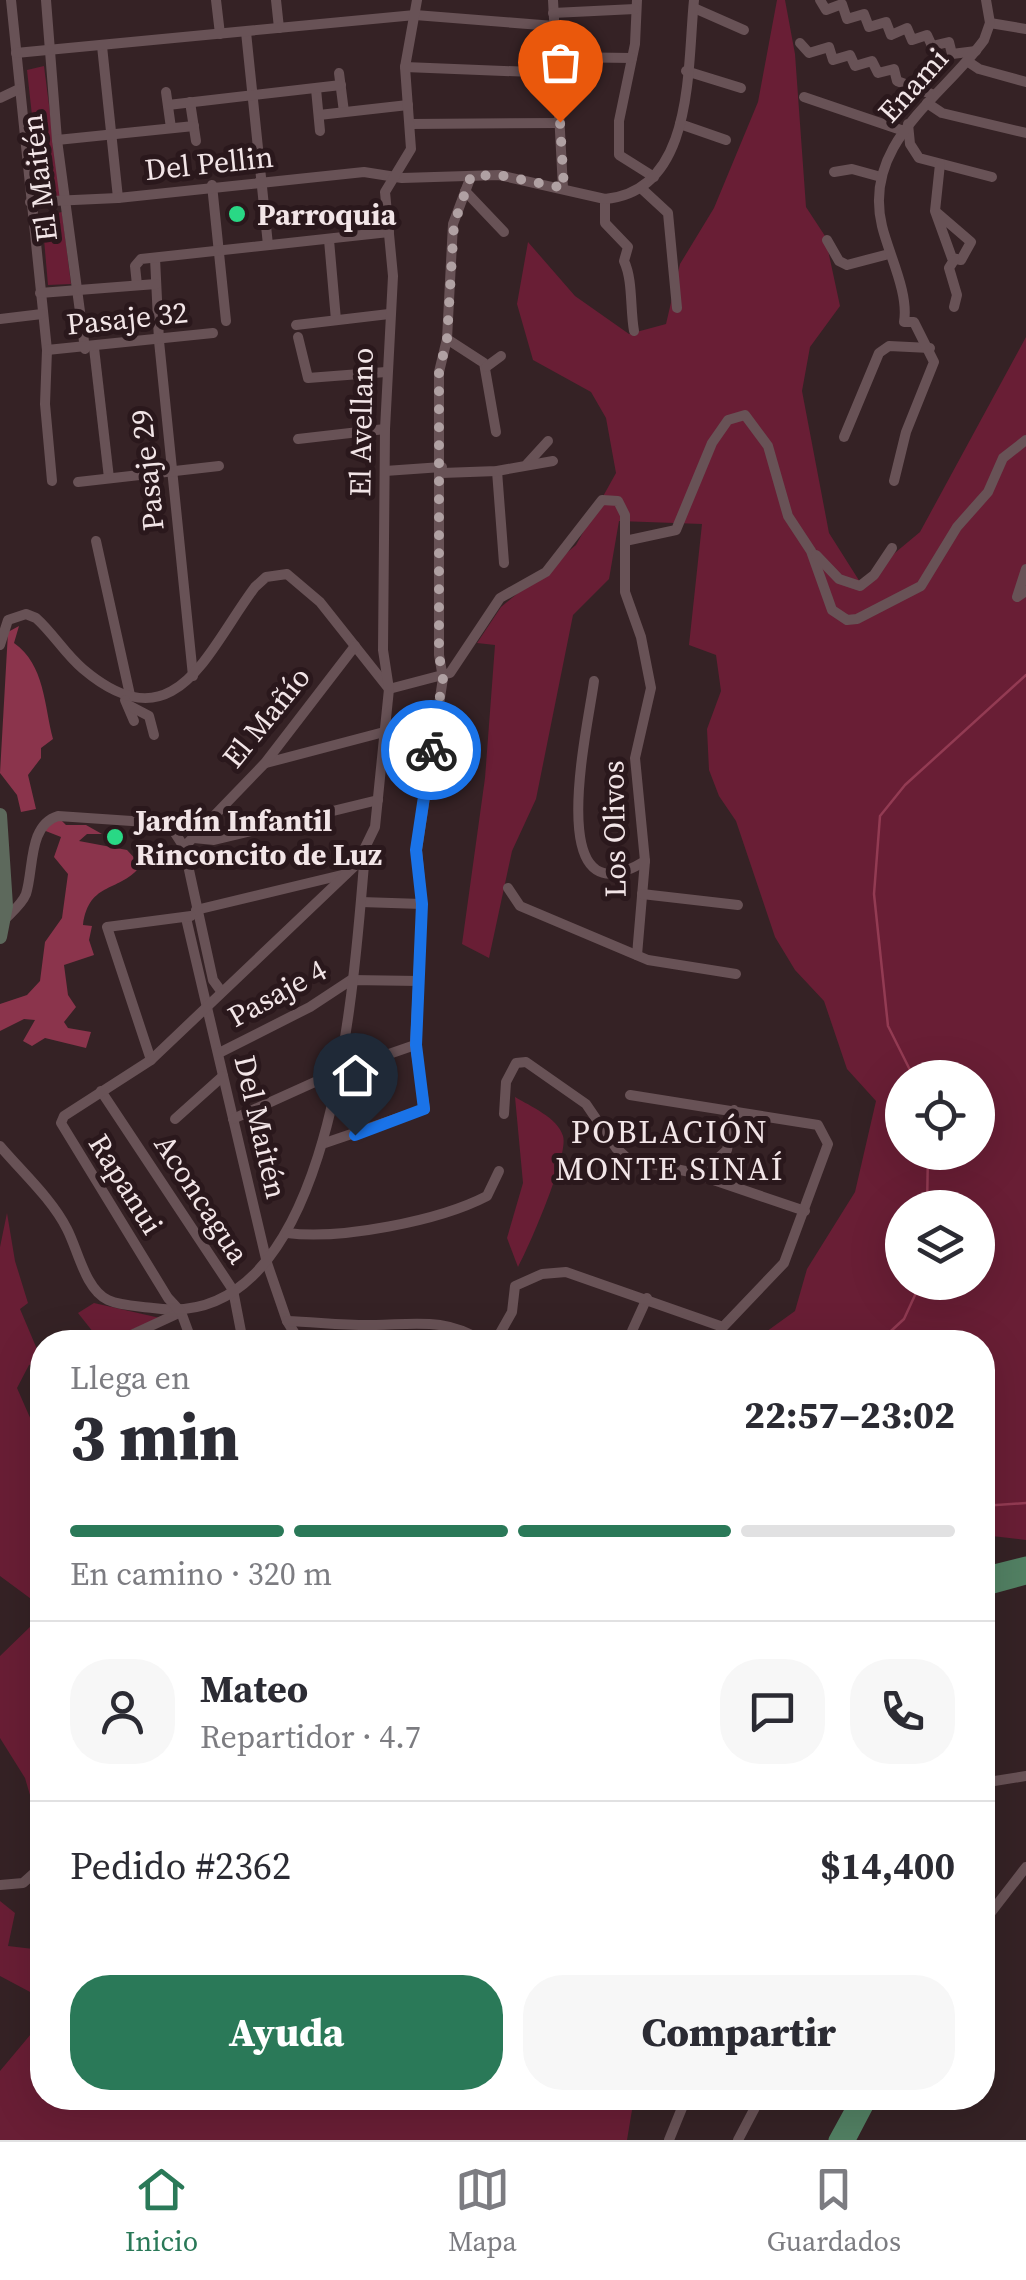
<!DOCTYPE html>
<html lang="es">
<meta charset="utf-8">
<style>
:root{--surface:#fff;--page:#f7f7f7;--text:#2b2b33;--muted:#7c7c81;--line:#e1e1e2;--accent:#2a7958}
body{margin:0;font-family:"Source Serif 4",serif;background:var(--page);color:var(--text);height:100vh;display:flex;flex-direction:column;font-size:38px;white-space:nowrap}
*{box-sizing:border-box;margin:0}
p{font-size:32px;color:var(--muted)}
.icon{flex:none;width:55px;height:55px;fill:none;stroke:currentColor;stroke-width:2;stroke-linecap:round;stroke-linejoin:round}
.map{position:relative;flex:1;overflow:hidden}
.drawer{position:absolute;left:30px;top:1330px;width:965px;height:780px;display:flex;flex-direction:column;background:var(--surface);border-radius:40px;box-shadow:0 10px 40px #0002}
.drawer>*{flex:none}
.buttons{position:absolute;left:885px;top:1060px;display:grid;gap:20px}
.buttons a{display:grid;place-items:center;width:110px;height:110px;border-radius:50%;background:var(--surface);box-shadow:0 10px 40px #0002;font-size:50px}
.pin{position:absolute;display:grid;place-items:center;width:85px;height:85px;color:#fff;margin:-102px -42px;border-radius:50% 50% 50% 0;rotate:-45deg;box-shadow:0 0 10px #0007}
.pin .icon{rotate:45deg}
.courier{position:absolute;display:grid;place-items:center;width:100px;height:100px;margin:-50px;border:8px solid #1a73e8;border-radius:50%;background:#fff;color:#222;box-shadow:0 2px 12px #0007}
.head em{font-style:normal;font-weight:800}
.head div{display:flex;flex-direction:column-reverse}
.head{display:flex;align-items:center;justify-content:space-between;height:170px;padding:0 40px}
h1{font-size:65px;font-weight:800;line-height:75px}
.bar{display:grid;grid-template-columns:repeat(4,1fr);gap:15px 10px;align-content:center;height:120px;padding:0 40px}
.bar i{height:12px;border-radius:8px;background:var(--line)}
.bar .current{background:var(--accent)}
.bar p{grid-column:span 4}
.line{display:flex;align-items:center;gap:25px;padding:0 40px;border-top:2px solid var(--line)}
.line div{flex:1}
.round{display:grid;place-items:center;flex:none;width:105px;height:105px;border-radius:40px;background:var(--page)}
.action{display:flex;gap:20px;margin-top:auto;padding:20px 40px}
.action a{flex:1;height:115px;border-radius:40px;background:var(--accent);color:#fff;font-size:40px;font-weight:800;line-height:115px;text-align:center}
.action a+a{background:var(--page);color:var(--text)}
.tab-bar{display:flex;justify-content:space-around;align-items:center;height:140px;border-top:2px solid var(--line);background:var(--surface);font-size:28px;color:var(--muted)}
.tab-bar a{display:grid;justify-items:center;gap:5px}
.tab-bar .current{color:var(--accent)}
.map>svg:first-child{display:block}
</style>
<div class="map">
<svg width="1026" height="2140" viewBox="0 0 1026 2140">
<rect width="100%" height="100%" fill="#352225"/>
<!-- green -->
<g fill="#691e35" fill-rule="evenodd">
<path d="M777 0H785L795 54 806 207 825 236 840 306 810 347 802 391 829 533 860 582 920 532 1026 337V1540L983 1535 982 1342H752L795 1311 807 1269 855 1192 876 1101 847 1069 824 1001 795 970 775 937 736 821 719 796 709 770 707 729 721 691 716 655 689 645 702 524 619 521 609 579 573 615 536 799 512 851 489 958 462 944 485 778 495 645 477 643 501 607 576 545 616 473 606 418 591 392 533 360 517 304 528 242 575 296 629 334 666 324 680 264 714 208 758 102ZM902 1078H978V1152H902ZM902 1208H978V1282H902Z"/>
<path d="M44 66 61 199 41 198 27 70Z"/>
<path d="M62 212 71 284 48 285 42 216Z"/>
<path d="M515 1097C530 1106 558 1118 563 1136 569 1155 529 1247 518 1267L507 1238 523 1183Z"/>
<path d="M7 1213 15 1261 28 1303 20 1309 42 1361 29 1365 17 1388 42 1445V1797L30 1795 25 1778 0 1738V1656L31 1626 42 1607 0 1576V1247Z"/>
<path d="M94 1303 160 1318 101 1342 78 1313Z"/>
<path d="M0 1901 15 1913 8 1946 42 1950V2098H634L627 2140H0V2071L36 2028 32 1993 0 1976Z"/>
</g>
<!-- forest -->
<g fill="#8b344c">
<path d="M19 626 14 643C45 665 44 705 53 739L41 748V758L28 775 36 809 21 812 17 795 0 773 8 632Z"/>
<path d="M60 819 66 825H86L102 834H87L79 841 127 850 141 865C121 893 89 880 83 925L92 926 89 940 94 955 64 965 68 995 76 1007 64 1022 68 1028 91 1032 86 1048 45 1038 32 1046 23 1041 35 1020 24 1019 0 1031V1004L27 995 40 981 45 942 62 918 68 874 54 857 61 837 38 828Z"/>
</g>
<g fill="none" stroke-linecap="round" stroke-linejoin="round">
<!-- stream -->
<g stroke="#933b53" stroke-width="2.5">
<path d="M914 1078 888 1026 874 894 880 816 905 785 1026 675"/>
<path d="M927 1208 928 1152"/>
<path d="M879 1342 904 1319 921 1282"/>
<path d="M982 1506 1026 1503"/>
</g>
<!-- street -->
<g stroke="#685256" stroke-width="10">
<path d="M11 0 47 350 45 404 52 481"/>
<path d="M46 0 57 140 85 349"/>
<path d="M216 0 220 34"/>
<path d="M276 0 279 28"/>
<path d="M553 0 563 188"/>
<path d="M637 0 635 44 619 121V155L654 177"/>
<path d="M820 0 826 10 842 4 847 19 864 14 869 27 886 22 891 35 907 28 912 40 927 35 932 46 949 42 952 54 976 51"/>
<path d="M694 8 744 30"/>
<path d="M553 13 635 9"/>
<path d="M990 23 1026 29"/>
<path d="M246 32 268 245"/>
<path d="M800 43 809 53 829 47 833 60 850 55 855 66 872 61 878 73 894 69 897 81 934 95"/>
<path d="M102 46 118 198"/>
<path d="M16 53 415 15 554 26"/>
<path d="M556 57 632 58"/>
<path d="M967 61 979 69 1026 82"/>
<path d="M405 67 557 73"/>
<path d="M686 71 741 88"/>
<path d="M339 73 344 112"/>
<path d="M316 89 320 131"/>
<path d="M166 92 171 128"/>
<path d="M804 97 904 131"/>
<path d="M0 98 19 89"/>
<path d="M190 102 196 141"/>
<path d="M927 103 942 113 1026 133"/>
<path d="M168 105 341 85"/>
<path d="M319 115 408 105"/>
<path d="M410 124 560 123"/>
<path d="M680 124 726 140"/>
<path d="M908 124 910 144 919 158 992 177"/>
<path d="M57 140 194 126"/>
<path d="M834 172 852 169 881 177"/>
<path d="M212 185 226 321"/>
<path d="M642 189 668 213 677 308"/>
<path d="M465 191 504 232"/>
<path d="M605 199V223L628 247 624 261C633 280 630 308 634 331"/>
<path d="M30 202 118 198 364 172 402 178 499 175 605 199C695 191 687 67 694 0"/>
<path d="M935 211 952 258 961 260 971 242 935 211 940 164"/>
<path d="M329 240 336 320"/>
<path d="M827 240 839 261 847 265 889 254"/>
<path d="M155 258 159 341 193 676"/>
<path d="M137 285 135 266 141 259 389 232"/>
<path d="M40 293 156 284"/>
<path d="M954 307 957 295 949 268 954 260"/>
<path d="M0 319 42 314"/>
<path d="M296 325 389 314"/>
<path d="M298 337 308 378 386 372"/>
<path d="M447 339 484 363 496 432"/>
<path d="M94 348 109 478"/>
<path d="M47 350 213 333"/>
<path d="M486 367 501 356"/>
<path d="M844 437 879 353 889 346 930 348"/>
<path d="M298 439 385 429"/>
<path d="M527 464 548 441"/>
<path d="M385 471 442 467"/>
<path d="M497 471 504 563"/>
<path d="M442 473 497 471 553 461"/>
<path d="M894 481 906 432 934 362 914 322H904C909 293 889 255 882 226 862 143 942 98 984 40L990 23 986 0"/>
<path d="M78 482 219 466"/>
<path d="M96 541 130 695"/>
<path d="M625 541 676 530 712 443 728 420 745 415 768 446 788 516 811 551 832 610 847 620 857 619 921 586 957 527 988 492 1003 458 1026 440"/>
<path d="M816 555 839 579 860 586 874 575 892 548"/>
<path d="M1026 569 1017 597 1026 591"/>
<path d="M0 645 8 620 26 614 36 618C53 633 65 654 83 669 175 747 207 651 255 587L266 577 287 574 320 602 389 689"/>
<path d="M594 681C589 723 540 926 645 861"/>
<path d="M389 689 450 673 500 598 546 572 602 500 618 501 625 515V592L641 637 651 688 635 758 645 861 637 955"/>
<path d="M125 700 134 721"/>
<path d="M128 705 149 716 154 735"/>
<path d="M266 763 384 732"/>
<path d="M194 838 214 840 378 800"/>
<path d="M184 847 265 763 355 646"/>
<path d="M508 888 520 906 648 960 736 974"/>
<path d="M642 894 738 905"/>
<path d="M361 902 422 904"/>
<path d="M196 910 346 874"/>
<path d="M186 918 267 1263 287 1321 300 1342"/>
<path d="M5 919C13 911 22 904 26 894 34 869 28 825 58 816L161 823 173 830 184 847 213 980 221 991"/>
<path d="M219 1053 310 1007 351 980 419 981"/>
<path d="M151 1060 107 927 191 916"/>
<path d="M101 1091 233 1290 243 1342"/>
<path d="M504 1114 506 1082 516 1063 526 1062 586 1104 616 1148 628 1159 690 1172 805 1211"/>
<path d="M175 1119 223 1076"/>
<path d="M233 1119 337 1072 415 1045"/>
<path d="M322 1144 425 1109 415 1045 422 904 417 850 443 678 439 655V372L447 339 453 224 471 176"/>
<path d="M0 1146C22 1172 52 1199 67 1229 78 1250 85 1289 108 1300 121 1306 139 1306 153 1308 337 1336 354 974 365 853"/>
<path d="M699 1176 727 1150 734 1110"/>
<path d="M287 1233C340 1240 439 1221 487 1196L499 1171"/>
<path d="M287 1321C317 1322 347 1326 376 1325 418 1324 447 1318 484 1342"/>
<path d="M632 1331 647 1298"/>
<path d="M116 1342 181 1312"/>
<path d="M192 1342 181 1312 168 1298 61 1123 64 1116 151 1060 357 864 375 827 389 689 383 650 385 429 393 276 385 192 411 149 405 67 417 0"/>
<path d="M495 1342 512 1312 515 1286 542 1274 566 1272 723 1327 784 1263 828 1144 818 1125 630 1095"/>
<path d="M982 1783 1026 1776"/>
<path d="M0 1885 23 1883 42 1866"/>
<path d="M982 1924 1026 1867"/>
<path d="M669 2140 686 2098"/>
<path d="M738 2140 760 2098"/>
</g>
<!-- secondary -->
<path stroke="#5d695c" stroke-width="14" d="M0 815 6 906 0 937"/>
<!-- primary -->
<g stroke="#528063" stroke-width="15">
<path d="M982 1575 1026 1564"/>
<path d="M982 1589 1026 1577"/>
<path d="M836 2140 859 2098"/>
<path d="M848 2140 870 2098"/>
</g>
</g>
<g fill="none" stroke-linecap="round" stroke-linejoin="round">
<!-- done -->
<path stroke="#b0a1a3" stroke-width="10" stroke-dasharray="0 18" d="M431 750 443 678 439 655V372L447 339 454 224 471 176 499 175 564 188 560 122"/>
<!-- route -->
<path stroke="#1a73e8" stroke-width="12" d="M355 1135 424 1109 416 1045 422 904 416 850 431 750"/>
</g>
<!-- markers -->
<g fill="#29d885" stroke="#2a181c" stroke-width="4">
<circle cx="237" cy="214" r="10"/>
<circle cx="115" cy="837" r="10"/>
</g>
<g text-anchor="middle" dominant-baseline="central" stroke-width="10" stroke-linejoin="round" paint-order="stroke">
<!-- street labels -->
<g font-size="30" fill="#f2e5e7" stroke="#2a181c">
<text transform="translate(913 85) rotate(-48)">Enami</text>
<text transform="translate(209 163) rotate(-6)">Del Pellin</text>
<text transform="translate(39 178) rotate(-97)">El Maitén</text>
<text transform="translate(127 318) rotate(-6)">Pasaje 32</text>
<text transform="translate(361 422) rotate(-89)">El Avellano</text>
<text transform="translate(147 470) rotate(-96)">Pasaje 29</text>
<text transform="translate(266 717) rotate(-51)">El Mañío</text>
<text transform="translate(614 829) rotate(-91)">Los Olivos</text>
<text transform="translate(277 993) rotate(-29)">Pasaje 4</text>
<text transform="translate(261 1127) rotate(77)">Del Maitén</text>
<text transform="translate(126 1184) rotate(58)">Rapanui</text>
<text transform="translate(202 1199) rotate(57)">Aconcagua</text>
</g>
<!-- poi labels -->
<g font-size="30" font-weight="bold" fill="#f2e5e7" stroke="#2a181c" text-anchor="start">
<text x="257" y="214">Parroquia</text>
<text x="135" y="820">Jardín Infantil<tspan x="135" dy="34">Rinconcito de Luz</tspan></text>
</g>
<!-- neighbourhood labels -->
<g font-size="32" letter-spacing="2.5" fill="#f2e5e7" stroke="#2a181c">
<text x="670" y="1132">POBLACIÓN<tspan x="670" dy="37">MONTE SINAÍ</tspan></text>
</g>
</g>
</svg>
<div class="buttons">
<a><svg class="icon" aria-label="locate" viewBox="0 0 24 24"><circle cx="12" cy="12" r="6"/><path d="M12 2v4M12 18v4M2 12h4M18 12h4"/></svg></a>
<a><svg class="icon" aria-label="layers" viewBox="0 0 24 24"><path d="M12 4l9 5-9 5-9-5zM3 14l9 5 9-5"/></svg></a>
</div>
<div class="pin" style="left:560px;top:122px;background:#ea580c"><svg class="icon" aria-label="bag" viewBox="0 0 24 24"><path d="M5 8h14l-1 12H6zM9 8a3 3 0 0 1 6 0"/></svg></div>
<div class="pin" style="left:355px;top:1135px;background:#1f2937"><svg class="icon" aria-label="home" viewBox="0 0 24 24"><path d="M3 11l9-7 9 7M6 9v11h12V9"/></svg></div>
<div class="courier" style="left:431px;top:750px"><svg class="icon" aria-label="bike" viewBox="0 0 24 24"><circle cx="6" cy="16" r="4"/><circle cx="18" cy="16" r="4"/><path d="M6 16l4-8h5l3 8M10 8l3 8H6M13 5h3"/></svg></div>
<section class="drawer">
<div class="head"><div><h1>3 min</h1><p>Llega en</p></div><em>22:57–23:02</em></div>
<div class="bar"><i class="current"></i><i class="current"></i><i class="current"></i><i></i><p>En camino · 320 m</p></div>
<div class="line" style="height:180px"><a class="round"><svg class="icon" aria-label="person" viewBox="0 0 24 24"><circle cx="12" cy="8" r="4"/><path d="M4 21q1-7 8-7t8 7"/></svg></a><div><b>Mateo</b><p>Repartidor · 4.7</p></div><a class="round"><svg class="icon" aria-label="chat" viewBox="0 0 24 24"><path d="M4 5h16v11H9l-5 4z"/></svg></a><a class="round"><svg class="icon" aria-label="phone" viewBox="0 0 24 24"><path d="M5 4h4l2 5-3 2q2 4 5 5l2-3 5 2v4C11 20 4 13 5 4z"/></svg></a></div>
<div class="line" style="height:130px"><div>Pedido #2362</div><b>$14,400</b></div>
<div class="action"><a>Ayuda</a><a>Compartir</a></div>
</section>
</div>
<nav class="tab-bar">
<a class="current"><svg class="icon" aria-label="home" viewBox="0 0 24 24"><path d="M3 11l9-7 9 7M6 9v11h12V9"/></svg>Inicio</a>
<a><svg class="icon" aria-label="map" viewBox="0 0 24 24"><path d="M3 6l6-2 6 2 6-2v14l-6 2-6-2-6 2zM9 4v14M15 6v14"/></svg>Mapa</a>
<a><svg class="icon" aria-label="saved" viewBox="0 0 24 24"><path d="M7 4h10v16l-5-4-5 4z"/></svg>Guardados</a>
</nav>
